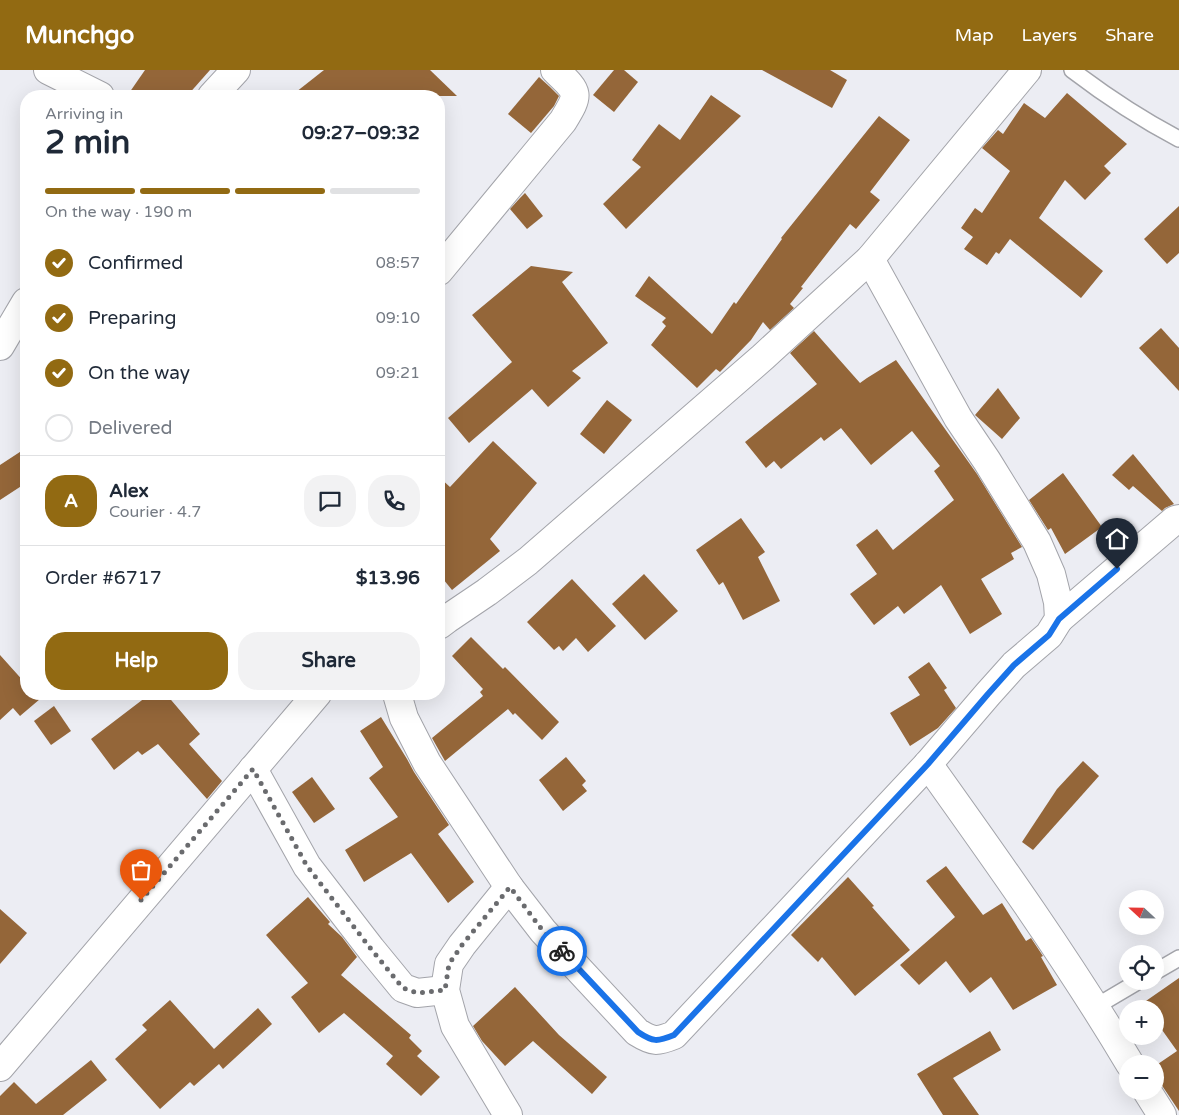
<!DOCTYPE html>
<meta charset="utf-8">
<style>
:root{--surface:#fff;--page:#f2f2f3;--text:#1f2937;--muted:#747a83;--line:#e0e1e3;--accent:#926a12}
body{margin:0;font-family:"Varela Round",sans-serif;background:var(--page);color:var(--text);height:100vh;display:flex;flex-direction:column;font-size:19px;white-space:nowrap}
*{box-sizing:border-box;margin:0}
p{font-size:16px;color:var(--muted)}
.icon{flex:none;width:28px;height:28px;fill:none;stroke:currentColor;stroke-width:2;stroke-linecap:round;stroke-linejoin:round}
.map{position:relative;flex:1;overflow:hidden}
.side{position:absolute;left:20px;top:20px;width:425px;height:610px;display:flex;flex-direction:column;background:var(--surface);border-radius:20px;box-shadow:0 5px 20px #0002}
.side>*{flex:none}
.needle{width:32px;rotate:292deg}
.fabs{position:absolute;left:1119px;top:820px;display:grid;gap:10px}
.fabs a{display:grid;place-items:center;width:45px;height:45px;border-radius:50%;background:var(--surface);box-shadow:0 5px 20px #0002;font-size:25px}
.pin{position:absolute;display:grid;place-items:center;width:42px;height:42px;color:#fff;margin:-51px -21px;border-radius:50% 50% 50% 0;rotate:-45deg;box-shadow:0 0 5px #0007}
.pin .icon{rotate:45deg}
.courier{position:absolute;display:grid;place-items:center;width:50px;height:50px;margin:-25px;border:4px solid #1a73e8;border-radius:50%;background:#fff;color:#222;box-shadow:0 1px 6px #0007}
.overview em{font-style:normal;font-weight:700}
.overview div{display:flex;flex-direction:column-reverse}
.overview{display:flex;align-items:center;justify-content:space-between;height:85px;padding:0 25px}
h1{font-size:32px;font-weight:700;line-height:38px}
.bar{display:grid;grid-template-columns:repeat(4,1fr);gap:8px 5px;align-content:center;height:60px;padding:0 25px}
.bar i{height:6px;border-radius:4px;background:var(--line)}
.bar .active{background:var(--accent)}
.bar p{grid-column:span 4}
.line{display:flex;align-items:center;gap:12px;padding:0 25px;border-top:1px solid var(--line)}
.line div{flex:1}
.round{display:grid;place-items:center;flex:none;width:52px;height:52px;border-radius:20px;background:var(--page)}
ol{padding:0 25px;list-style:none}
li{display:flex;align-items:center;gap:15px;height:55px}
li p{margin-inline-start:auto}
li .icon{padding:5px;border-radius:50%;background:var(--accent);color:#fff;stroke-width:4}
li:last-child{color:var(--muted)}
li i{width:28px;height:28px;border:2px solid var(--line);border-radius:50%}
.button{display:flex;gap:10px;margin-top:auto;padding:10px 25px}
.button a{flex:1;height:58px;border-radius:20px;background:var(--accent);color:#fff;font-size:20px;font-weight:700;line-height:58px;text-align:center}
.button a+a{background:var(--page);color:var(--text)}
header{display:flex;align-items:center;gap:30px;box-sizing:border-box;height:70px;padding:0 25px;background:var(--accent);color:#fff}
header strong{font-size:24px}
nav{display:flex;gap:28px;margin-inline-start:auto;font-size:18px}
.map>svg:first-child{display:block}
</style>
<header>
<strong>Munchgo</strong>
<nav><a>Map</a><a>Layers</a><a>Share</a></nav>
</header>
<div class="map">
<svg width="1179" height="1045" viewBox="0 0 1179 1045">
<rect width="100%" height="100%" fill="#ecedf3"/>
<!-- building -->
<g fill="#946639">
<path d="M145 0H210L187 26H127Z"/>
<path d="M324 0H430L457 26H291Z"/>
<path d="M614 0H624L638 12 614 42 593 25Z"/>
<path d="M762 0H830L847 10 832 38Z"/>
<path d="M539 7 550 17 559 26 554 36 531 63 508 44Z"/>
<path d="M1067 23 1127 74 1104 96 1111 103 1085 130 1065 110 1039 148 1103 201 1081 228 1010 169 999 184 996 182 987 195 964 179 973 167 961 158 975 138 982 143 1010 101 982 78 998 60 1003 64 1024 33 1045 48Z"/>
<path d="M711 25 741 46 626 159 603 134 641 97 632 90 659 54 680 70Z"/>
<path d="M879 46 910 70 870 122 880 130 856 159 850 154 801 217 803 218 790 234 794 238 770 260 763 252 751 270 720 302 716 299 697 318 651 275 666 256 662 252 666 248 635 226 649 206 712 264 734 232 736 234 782 169 781 168Z"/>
<path d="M525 123 543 146 527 159 510 139 520 128Z"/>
<path d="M1179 136V183L1167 194 1144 169Z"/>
<path d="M531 196 573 202 562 212 608 273 572 301 581 308 548 337 532 319 469 373 448 348 512 292 472 245Z"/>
<path d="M1161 258 1179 278V321L1139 278Z"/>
<path d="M814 261 860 313 867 308 896 290 977 404 1022 477 1011 483 1014 489 981 509 1002 544 970 564 941 515 904 544 898 536 874 555 850 524 877 504 856 475 877 459 893 480 954 430 934 401 940 396 912 361 871 395 841 358 824 371 821 367 781 399 774 391 766 398 745 372 817 314 790 283Z"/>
<path d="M998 318 1020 348 1002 369 975 345Z"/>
<path d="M607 330 632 350 604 384 580 364Z"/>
<path d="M493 371 537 413 490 469 500 481 452 520 439 504V407L450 417Z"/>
<path d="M26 378V413L0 430V395Z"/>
<path d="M1133 384 1174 434 1165 438 1162 441 1133 416 1129 420 1112 405Z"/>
<path d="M1063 403 1102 457 1065 484 1051 458 1048 460 1029 430Z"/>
<path d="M741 448 765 482 758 487 780 531 743 550 723 512 719 515 696 480Z"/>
<path d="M644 504 678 541 645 570 612 534Z"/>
<path d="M572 509 616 556 588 582 576 568 563 581 559 576 554 580 527 552Z"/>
<path d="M471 567 503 599 505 597 559 652 542 670 515 643 513 645 508 639 445 691 432 668 483 626 480 622 483 619 452 586Z"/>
<path d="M0 585 26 614V624H35L40 629 20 646 13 638 0 650Z"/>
<path d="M929 592 947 618 944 620 956 638 938 658 910 676 890 643 920 625 908 607Z"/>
<path d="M150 624H166L200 664 189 674 222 711 207 729 158 674 142 685 138 681 114 700 91 669Z"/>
<path d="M54 636 71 661 51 675 34 651Z"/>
<path d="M381 647 407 689 414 702 449 755 438 764 474 812 448 833 411 783 364 812 345 780 398 747 369 708 383 697 360 661Z"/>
<path d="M566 687 586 711 582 715 587 721 563 741 539 710Z"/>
<path d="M1083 691 1099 706 1033 780 1022 772 1057 719Z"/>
<path d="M312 707 335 739 314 753 292 722Z"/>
<path d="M946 796 983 845 1002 833 1026 871 1031 868 1043 886 1041 887 1057 915 1013 940 991 907 970 923 946 891 919 915 900 895 955 847 926 811Z"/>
<path d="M848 807 874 836 872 837 910 880 855 926 822 887 818 892 791 865Z"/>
<path d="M308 827 330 852 328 854 342 867 357 887 341 905 411 965 409 968 422 981 417 986 440 1007 421 1026 386 994 393 986 344 943 319 963 291 927 308 913 266 865Z"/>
<path d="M0 839 27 863 0 894Z"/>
<path d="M1179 908V1041L1155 1005V996L1177 981 1155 950V939H1147L1143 933Z"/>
<path d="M515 917 559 965 607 1007 592 1024 533 971 505 996 482 971 473 956Z"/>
<path d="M170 930 214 979 258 938 272 954 223 999 219 994 194 1016 190 1012 160 1039 115 989 147 960 142 955Z"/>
<path d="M990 961 1001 980 953 1008 979 1045H943L917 1004Z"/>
<path d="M91 990 107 1010 63 1045H0V1026L14 1012 36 1034Z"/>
</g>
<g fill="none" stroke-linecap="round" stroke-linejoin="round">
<defs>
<g id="lane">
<path d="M1072 0C1106 26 1141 49 1179 69"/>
<path d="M1155 902 1179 888"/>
<path d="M1095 937 1139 911"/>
</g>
<g id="street">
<path d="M48 0 100 26"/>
<path d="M212 26 236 0"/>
<path d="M439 201 563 51C580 23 579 23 555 0"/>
<path d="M0 276 26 232"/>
<path d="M1059 549 1175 450 1179 449"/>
<path d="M439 555 447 549 487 522 528 491 763 287 870 189 1027 0"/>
<path d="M397 624 404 648 427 693 509 817 543 861 637 962C653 972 657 972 674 965L928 694 988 624 1014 595 1049 565 1059 549 1058 532 1051 504 1037 472 987 391 958 348 870 189"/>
<path d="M928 694C998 792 1068 890 1130 994"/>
<path d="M253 699 307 796 371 879 403 918 417 923 445 920"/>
<path d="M0 997 317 624"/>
<path d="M1147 1021 1162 1045"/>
<path d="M508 1045 455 956 445 920 449 894 462 875 509 817"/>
</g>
</defs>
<!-- lane casing -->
<use href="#lane" stroke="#a3a4aa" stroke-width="18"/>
<!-- street casing -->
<use href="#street" stroke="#a3a4aa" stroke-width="30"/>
<!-- lane -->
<use href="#lane" stroke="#fff" stroke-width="15"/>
<!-- street -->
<use href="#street" stroke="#fff" stroke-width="28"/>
</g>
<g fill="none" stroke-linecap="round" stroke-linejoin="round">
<!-- done -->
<path stroke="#6a6b6e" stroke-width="5" stroke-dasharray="0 9" d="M141 830 253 699 307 796 371 879 403 918 417 923 445 920 449 894 462 875 510 817 543 861 562 881"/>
<!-- route -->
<path stroke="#1a73e8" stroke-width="6" d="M562 881 638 962C653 972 657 972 674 965L928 694 988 624 1014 595 1049 565 1059 549 1117 499"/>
</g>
</svg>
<div class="fabs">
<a><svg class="needle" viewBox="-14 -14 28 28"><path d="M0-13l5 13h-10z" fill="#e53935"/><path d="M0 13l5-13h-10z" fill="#747a83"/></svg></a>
<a><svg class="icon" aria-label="locate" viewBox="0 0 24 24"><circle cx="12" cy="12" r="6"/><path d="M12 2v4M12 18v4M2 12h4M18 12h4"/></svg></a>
<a>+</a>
<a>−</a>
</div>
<div class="pin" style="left:141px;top:830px;background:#ea580c"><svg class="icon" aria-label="bag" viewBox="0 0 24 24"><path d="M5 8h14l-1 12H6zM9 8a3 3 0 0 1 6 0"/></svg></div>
<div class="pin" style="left:1117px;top:499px;background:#1f2937"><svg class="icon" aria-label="home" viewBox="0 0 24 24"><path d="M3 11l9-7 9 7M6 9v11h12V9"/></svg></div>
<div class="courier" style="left:562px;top:881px"><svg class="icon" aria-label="bike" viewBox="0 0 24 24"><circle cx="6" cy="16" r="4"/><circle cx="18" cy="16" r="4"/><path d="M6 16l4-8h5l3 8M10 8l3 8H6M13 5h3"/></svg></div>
<section class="side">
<div class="overview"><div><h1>2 min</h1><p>Arriving in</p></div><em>09:27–09:32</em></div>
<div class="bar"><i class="active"></i><i class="active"></i><i class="active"></i><i></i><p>On the way · 190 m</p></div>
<ol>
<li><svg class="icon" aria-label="check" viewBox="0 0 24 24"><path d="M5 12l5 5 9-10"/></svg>Confirmed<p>08:57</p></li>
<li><svg class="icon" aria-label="check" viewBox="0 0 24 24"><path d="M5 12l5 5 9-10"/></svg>Preparing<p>09:10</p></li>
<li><svg class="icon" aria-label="check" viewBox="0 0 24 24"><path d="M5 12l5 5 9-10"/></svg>On the way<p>09:21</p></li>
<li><i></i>Delivered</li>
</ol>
<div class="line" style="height:90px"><b class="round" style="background:var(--accent);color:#fff">A</b><div><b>Alex</b><p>Courier · 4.7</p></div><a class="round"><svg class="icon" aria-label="chat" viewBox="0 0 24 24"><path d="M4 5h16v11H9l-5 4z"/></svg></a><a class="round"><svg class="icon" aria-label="phone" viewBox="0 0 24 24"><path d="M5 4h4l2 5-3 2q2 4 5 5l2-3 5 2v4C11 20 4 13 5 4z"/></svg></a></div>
<div class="line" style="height:65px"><div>Order #6717</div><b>$13.96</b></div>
<div class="button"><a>Help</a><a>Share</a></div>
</section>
</div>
